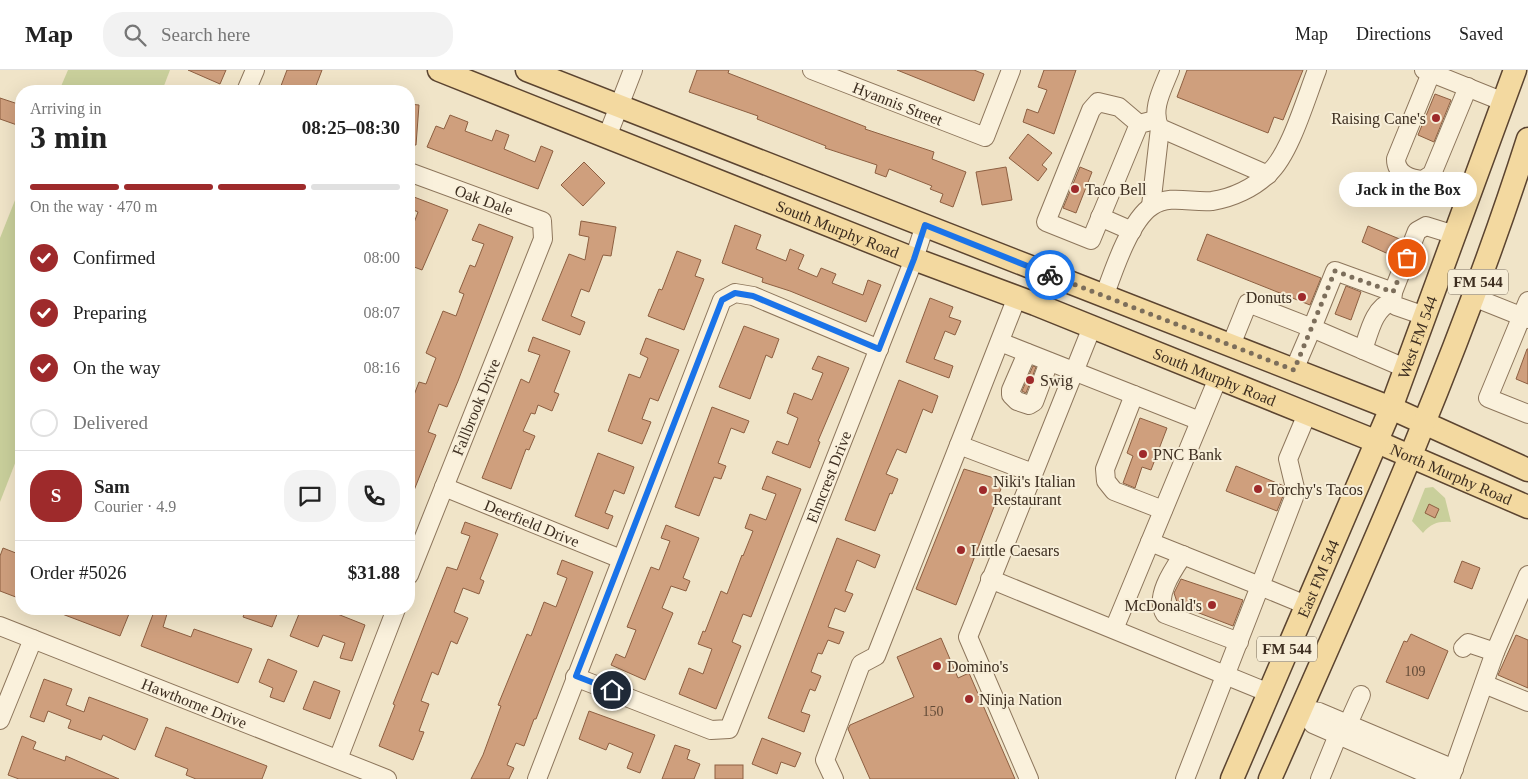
<!DOCTYPE html>
<meta charset="utf-8">
<style>
:root{--surface:#fff;--page:#f2f2f2;--text:#222;--muted:#767676;--line:#e0e0e0;--accent:#9e2a2b}
body{margin:0;font-family:Georgia,serif;background:var(--page);color:var(--text);height:100vh;display:flex;flex-direction:column;font-size:19px;white-space:nowrap}
*{box-sizing:border-box;margin:0}
p{font-size:16px;color:var(--muted)}
.icon{flex:none;width:28px;height:28px;fill:none;stroke:currentColor;stroke-width:2;stroke-linecap:round;stroke-linejoin:round}
.map{position:relative;flex:1;overflow:hidden}
.drawer{position:absolute;left:15px;top:15px;width:400px;height:530px;display:flex;flex-direction:column;background:var(--surface);border-radius:20px;box-shadow:0 5px 20px #0002}
.drawer>*{flex:none}
.pin{position:absolute;display:grid;place-items:center;width:42px;height:42px;color:#fff;margin:-21px;border:2px solid #fff;border-radius:50%;box-shadow:0 1px 5px #0007}
.courier{position:absolute;display:grid;place-items:center;width:50px;height:50px;margin:-25px;border:4px solid #1a73e8;border-radius:50%;background:#fff;color:#222;box-shadow:0 1px 6px #0007}
.bubble{position:absolute;height:35px;border-radius:18px;background:var(--surface);box-shadow:0 5px 20px #0002;font-size:16px;font-weight:700;line-height:35px;text-align:center}
.head em{font-style:normal;font-weight:700}
.head div{display:flex;flex-direction:column-reverse}
.head{display:flex;align-items:center;justify-content:space-between;height:85px;padding:0 15px}
h1{font-size:32px;font-weight:700;line-height:38px}
.bar{display:grid;grid-template-columns:repeat(4,1fr);gap:8px 5px;align-content:center;height:60px;padding:0 15px}
.bar i{height:6px;border-radius:4px;background:var(--line)}
.bar .selected{background:var(--accent)}
.bar p{grid-column:span 4}
.line{display:flex;align-items:center;gap:12px;padding:0 15px;border-top:1px solid var(--line)}
.line div{flex:1}
.round{display:grid;place-items:center;flex:none;width:52px;height:52px;border-radius:20px;background:var(--page)}
ol{padding:0 15px;list-style:none}
li{display:flex;align-items:center;gap:15px;height:55px}
li p{margin-inline-start:auto}
li .icon{padding:5px;border-radius:50%;background:var(--accent);color:#fff;stroke-width:4}
li:last-child{color:var(--muted)}
li i{width:28px;height:28px;border:2px solid var(--line);border-radius:50%}
header{display:flex;align-items:center;gap:30px;box-sizing:border-box;height:70px;padding:0 25px;background:var(--surface);border-bottom:1px solid var(--line)}
header strong{font-size:24px}
nav{display:flex;gap:28px;margin-inline-start:auto;font-size:18px}
.search{width:350px;height:45px;background:var(--page);display:flex;align-items:center;gap:12px;box-sizing:border-box;padding:0 18px;border-radius:20px;color:var(--muted);font-size:19px}
.map>svg:first-child{display:block}
</style>
<header>
<strong>Map</strong>
<div class="search"><svg class="icon" aria-label="search" viewBox="0 0 24 24"><circle cx="10" cy="10" r="6"/><path d="M15 15l6 6"/></svg>Search here</div>
<nav><a>Map</a><a>Directions</a><a>Saved</a></nav>
</header>
<div class="map">
<svg width="1528" height="709" viewBox="0 0 1528 709">
<rect width="100%" height="100%" fill="#f0e4c8"/>
<!-- green -->
<g fill="#c9cf9b">
<path d="M68 0H170L162 21H59Z"/>
<path d="M21 115V378L0 432V168Z"/>
<path d="M1433 417 1445 428 1451 452C1439 451 1431 453 1423 463L1412 451 1425 418Z"/>
</g>
<!-- building -->
<g fill="#cf9f7d" stroke="#8d5f41">
<path d="M188 0H226L220 14Z"/>
<path d="M287 0H322L314 21H279Z"/>
<path d="M697 0H729L728 3 866 57 865 59 934 82 932 89 966 102 953 137 940 132 943 124 930 119 932 116 889 99 886 107 875 103 877 95 825 78 826 76 757 49 758 46 689 22Z"/>
<path d="M897 0H974L984 4 974 31Z"/>
<path d="M1044 0H1076L1054 64 1023 52 1027 39 1038 43 1047 20 1038 17Z"/>
<path d="M1187 0H1303L1283 50 1274 47 1268 63 1177 27Z"/>
<path d="M1435 24 1451 30 1434 72 1418 65Z"/>
<path d="M0 28 21 35 17 55 0 49Z"/>
<path d="M409 34 419 35 416 75H409Z"/>
<path d="M450 45 468 52 465 61 492 71 496 60 509 65 504 79 535 92 541 76 553 81 538 119 427 77 436 56 444 59Z"/>
<path d="M1028 64 1052 83 1042 95 1047 99 1038 111 1009 88Z"/>
<path d="M584 92 605 113 583 136 561 115Z"/>
<path d="M1006 97 1012 130 982 135 976 102Z"/>
<path d="M1080 97 1092 102 1076 143 1063 138Z"/>
<path d="M414 127 448 140 422 200 409 195V166L418 142 409 138Z"/>
<path d="M581 151 616 157 611 186 603 185 589 222 581 219 571 246 585 252 580 265 542 250 569 184 585 190 589 167 579 165Z"/>
<path d="M479 154 513 167 458 311 447 337 439 334 428 362 436 365 409 433V338L419 312 426 314 436 288 426 283 443 241 456 246 464 224 459 222 470 195 475 197 484 174 472 170Z"/>
<path d="M735 155 761 165 756 179 786 191 790 179 804 185 798 199 817 207 821 198 836 204 832 213 863 225 868 210 881 215 866 252 790 221 762 212 763 208 722 193Z"/>
<path d="M1368 156 1402 170 1395 187 1362 172Z"/>
<path d="M1207 164 1321 208 1310 235 1197 190Z"/>
<path d="M677 181 701 190 695 206 704 209 684 260 648 246 659 219 662 220Z"/>
<path d="M1346 216 1361 222 1351 250 1335 244Z"/>
<path d="M930 228 953 237 949 247 961 251 955 265 945 261 934 289 953 296 949 308 906 292Z"/>
<path d="M744 256 779 269 772 288 766 285 750 329 719 317Z"/>
<path d="M533 267 570 281 554 322 559 324 552 341 538 335 535 344 531 343 523 361 535 366 529 380 526 379 511 419 482 408 521 309 529 313 540 285 528 281Z"/>
<path d="M646 268 679 280 658 331 650 328 642 349 651 352 642 374 608 361 629 304 640 308 648 288 640 284Z"/>
<path d="M1527 279H1528V314L1516 309Z"/>
<path d="M818 286 849 298 818 371 820 372 810 398 772 383 777 371 788 375 798 348 787 343 794 323 812 330 823 303 812 299Z"/>
<path d="M1033 296 1036 297 1026 323 1022 321Z"/>
<path d="M899 310 938 326 932 343 923 339 906 383 897 379 886 404 898 409 892 424 890 423 875 461 845 450Z"/>
<path d="M712 337 749 351 744 363 731 358 718 393 726 396 721 409 714 407 699 446 675 437Z"/>
<path d="M1140 348 1167 358 1151 400 1142 397 1135 418 1123 413 1133 386 1127 383Z"/>
<path d="M598 383 634 397 624 424 614 420 605 443 613 446 608 459 575 446Z"/>
<path d="M1236 396 1284 416 1285 421 1277 441 1226 421Z"/>
<path d="M964 399 1004 411 956 535 916 519Z"/>
<path d="M767 406 801 419 751 547 743 544 732 572 741 576 716 639 679 624 689 598 703 604 712 579 698 574 703 561 705 562 721 521 727 524 742 485 743 486 753 461 745 458 750 444 766 450 776 424 762 419Z"/>
<path d="M1429 434 1439 439 1435 448 1425 443Z"/>
<path d="M465 452 498 464 480 509 484 511 479 524 463 518 454 542 468 548 457 574 451 571 438 605 432 602 421 631 429 634 419 661 424 662 413 690 379 676 395 635 393 634 447 497 457 500 470 466 461 463Z"/>
<path d="M666 455 699 468 683 508 690 511 686 521 671 516 662 538 673 543 645 610 611 595 616 584 625 588 636 560 627 557 651 497 659 500 670 471 661 468Z"/>
<path d="M837 468 880 485 875 498 857 490 845 521 853 524 845 542 835 538 828 557 844 562 839 574 828 570 822 584 818 583 811 602 821 606 815 621 810 619 801 642 810 645 804 662 768 648Z"/>
<path d="M3 478 21 485V529L0 521V486Z"/>
<path d="M562 490 593 502 536 649H534L524 676 516 673 507 695 514 698 509 709H471L483 685 501 636 498 635 527 564 531 566 544 532 556 537 567 508 557 504Z"/>
<path d="M1462 491 1480 498 1472 519 1454 512Z"/>
<path d="M1181 509 1243 530 1233 556 1186 538 1177 532 1174 523Z"/>
<path d="M49 539H131L120 566Z"/>
<path d="M155 539 167 544 163 557 191 567 194 559 252 579 238 613 141 576Z"/>
<path d="M246 539H279L272 557 243 547Z"/>
<path d="M301 539H325L365 555 352 591 340 588 345 573 323 565 318 577 290 566Z"/>
<path d="M1411 564 1448 581 1428 629 1386 612 1404 571 1407 572Z"/>
<path d="M1516 565 1528 570V618L1498 605Z"/>
<path d="M941 568 958 608 969 603 1015 709H870L848 659 850 655 914 627 897 587Z"/>
<path d="M268 589 297 601 284 632 270 627 273 618 259 612Z"/>
<path d="M44 609 72 619 66 635 84 642 89 627 148 649 135 680 103 665 101 670 68 658 71 650 48 641 44 652 30 647Z"/>
<path d="M314 611 340 621 330 649 303 639Z"/>
<path d="M589 641 655 665 640 703 627 698 633 683 609 673 606 680 579 669Z"/>
<path d="M166 657 267 696 262 709H196L186 705 188 699 155 686Z"/>
<path d="M22 666 36 672 33 679 65 691 66 686 119 709H19L8 705Z"/>
<path d="M762 668 801 683 795 697 781 692 777 704 752 694Z"/>
<path d="M675 675 690 680 687 689 700 694 694 709H662Z"/>
<rect x="715" y="695" width="28" height="14"/>
</g>
<g fill="none" stroke-linecap="round" stroke-linejoin="round">
<defs>
<g id="minor">
<path id="s1" d="M812 0 985 67 1011 0"/>
<path d="M1170 0C1163 18 1150 40 1160 58L1268 105"/>
<path d="M1424 0 1504 32"/>
<path d="M1431 3 1396 89C1396 104 1410 109 1423 110L1432 104 1468 17"/>
<path d="M246 21 255 0"/>
<path d="M1139 54 1119 37 1098 32 1091 40 1046 152 1091 170 1139 54 1155 50"/>
<path d="M607 67 633 0"/>
<path id="s2" d="M409 102 542 151 543 169 409 505"/>
<path d="M1151 136 1160 58"/>
<path d="M1100 147 1132 161"/>
<path d="M1393 222 1335 201 1312 258 1405 298"/>
<path d="M1017 227 959 375 1033 403"/>
<path d="M1104 227C1113 202 1130 150 1152 136 1170 124 1192 133 1212 131 1232 128 1254 118 1269 103 1290 84 1306 28 1317 0"/>
<path d="M1473 227 1528 249"/>
<path d="M1528 231 1488 328 1528 344"/>
<path d="M1425 246 1396 236 1392 232 1393 222 1417 161 1426 156 1455 165"/>
<path d="M1000 272 1200 351"/>
<path d="M1231 275 1248 233 1312 258 1294 300"/>
<path d="M1363 280C1369 263 1374 237 1392 232"/>
<path d="M1027 283 1011 320V325L1017 331 1029 335 1034 332 1049 292"/>
<path d="M1134 325 1105 399 1106 411 1114 421 1163 440"/>
<path id="s3" d="M444 417 621 489"/>
<path d="M1150 472 1260 516 1185 709"/>
<path d="M1183 485C1173 500 1154 527 1165 544L1239 572"/>
<path d="M990 509 1269 623"/>
<path d="M1306 535 1260 516 1296 422 1288 389 1307 344"/>
<path id="s4" d="M0 556 387 709"/>
<path d="M1114 559 1218 308"/>
<path d="M1463 578 1468 573 1495 582"/>
<path id="s5" d="M575 607 711 660 729 659 914 189 925 155"/>
<path d="M1484 614 1528 632"/>
<path d="M1301 639 1319 642 1454 699"/>
<path d="M1301 639 1313 654 1439 709"/>
<path d="M0 650 33 569"/>
<path d="M1348 654 1361 625"/>
<path d="M338 689 396 539"/>
<path d="M537 709 722 230 735 223 753 226 879 279"/>
<path d="M834 709 825 690 861 594 876 586 959 375"/>
<path d="M1029 709 968 567 1092 257"/>
<path d="M1320 709 1338 665"/>
<path d="M1450 709 1495 582 1528 505"/>
</g>
<g id="major">
<path id="s6" d="M439 0 914 189 1035 234 1375 371 1528 437"/>
<path d="M527 0 1391 338 1528 400"/>
<path id="s7" d="M1232 709 1391 338 1515 0"/>
<path d="M1270 709C1363 499 1458 289 1528 69"/>
</g>
</defs>
<!-- minor casing -->
<use href="#minor" stroke="#8d765c" stroke-width="20"/>
<!-- major casing -->
<use href="#major" stroke="#5b4430" stroke-width="25"/>
<!-- minor -->
<use href="#minor" stroke="#faf1dc" stroke-width="18"/>
<!-- major -->
<use href="#major" stroke="#f3d9a0" stroke-width="22"/>
</g>
<g fill="none" stroke-linecap="round" stroke-linejoin="round">
<!-- done -->
<path stroke="#7c6e5b" stroke-width="5" stroke-dasharray="0 9" d="M1050 205 1294 300 1335 201 1393 222 1407 188"/>
<!-- route -->
<path stroke="#1a73e8" stroke-width="6" d="M612 620 576 606 722 230 735 223 753 226 879 279 914 189 925 155 1050 205"/>
</g>
<!-- markers -->
<g fill="#9e2a2b" stroke="#f7eed8" stroke-width="2">
<circle cx="1436" cy="48" r="5"/>
<circle cx="1075" cy="119" r="5"/>
<circle cx="1302" cy="227" r="5"/>
<circle cx="1030" cy="310" r="5"/>
<circle cx="1143" cy="384" r="5"/>
<circle cx="1258" cy="419" r="5"/>
<circle cx="983" cy="420" r="5"/>
<circle cx="961" cy="480" r="5"/>
<circle cx="1212" cy="535" r="5"/>
<circle cx="937" cy="596" r="5"/>
<circle cx="969" cy="629" r="5"/>
</g>
<g text-anchor="middle" dominant-baseline="central" stroke-width="4" stroke-linejoin="round" paint-order="stroke">
<!-- number labels -->
<g font-size="14" fill="#624a37">
<text x="1415" y="601">109</text>
<text x="933" y="641">150</text>
</g>
<!-- shield labels -->
<g fill="#f7eed8" stroke="#756857" stroke-width="1">
<rect x="1448" y="199.5" width="60" height="25" rx="4"/>
<rect x="1257" y="566.5" width="60" height="25" rx="4"/>
</g>
<g font-size="15" font-weight="bold" fill="#3d2e20">
<text x="1478" y="212">FM 544</text>
<text x="1287" y="579">FM 544</text>
</g>
<!-- street labels -->
<g font-size="16" fill="#3d2e20" stroke="#f7eed8">
<text stroke="none"><textPath href="#s1" startOffset="92">Hyannis Street</textPath></text>
<text stroke="none"><textPath href="#s2" startOffset="80">Oak Dale</textPath></text>
<text stroke="none"><textPath href="#s6" startOffset="429">South Murphy Road</textPath></text>
<text stroke="none"><textPath href="#s7" startOffset="479">West FM 544</textPath></text>
<text stroke="none"><textPath href="#s6" startOffset="834">South Murphy Road</textPath></text>
<text transform="translate(476 337) rotate(-68)">Fallbrook Drive</text>
<text stroke="none"><textPath href="#s6" startOffset="1090">North Murphy Road</textPath></text>
<text stroke="none"><textPath href="#s5" startOffset="435">Elmcrest Drive</textPath></text>
<text stroke="none"><textPath href="#s3" startOffset="95">Deerfield Drive</textPath></text>
<text stroke="none"><textPath href="#s7" startOffset="218">East FM 544</textPath></text>
<text stroke="none"><textPath href="#s4" startOffset="209">Hawthorne Drive</textPath></text>
</g>
<!-- poi labels -->
<g font-size="16" fill="#3d2e20" stroke="#f7eed8" text-anchor="start">
<text x="1426" y="48" text-anchor="end">Raising Cane's</text>
<text x="1085" y="119">Taco Bell</text>
<text x="1292" y="227" text-anchor="end">Donuts</text>
<text x="1040" y="310">Swig</text>
<text x="1153" y="384">PNC Bank</text>
<text x="993" y="411">Niki's Italian<tspan x="993" dy="18">Restaurant</tspan></text>
<text x="1268" y="419">Torchy's Tacos</text>
<text x="971" y="480">Little Caesars</text>
<text x="1202" y="535" text-anchor="end">McDonald's</text>
<text x="947" y="596">Domino's</text>
<text x="979" y="629">Ninja Nation</text>
</g>
</g>
</svg>
<div class="pin" style="left:1407px;top:188px;background:#ea580c"><svg class="icon" aria-label="bag" viewBox="0 0 24 24"><path d="M5 8h14l-1 12H6zM9 8a3 3 0 0 1 6 0"/></svg></div>
<div class="pin" style="left:612px;top:620px;background:#1f2937"><svg class="icon" aria-label="home" viewBox="0 0 24 24"><path d="M3 11l9-7 9 7M6 9v11h12V9"/></svg></div>
<div class="courier" style="left:1050px;top:205px"><svg class="icon" aria-label="bike" viewBox="0 0 24 24"><circle cx="6" cy="16" r="4"/><circle cx="18" cy="16" r="4"/><path d="M6 16l4-8h5l3 8M10 8l3 8H6M13 5h3"/></svg></div>
<div class="bubble" style="left:1339px;top:102px;width:138px">Jack in the Box</div>
<section class="drawer">
<div class="head"><div><h1>3 min</h1><p>Arriving in</p></div><em>08:25–08:30</em></div>
<div class="bar"><i class="selected"></i><i class="selected"></i><i class="selected"></i><i></i><p>On the way · 470 m</p></div>
<ol>
<li><svg class="icon" aria-label="check" viewBox="0 0 24 24"><path d="M5 12l5 5 9-10"/></svg>Confirmed<p>08:00</p></li>
<li><svg class="icon" aria-label="check" viewBox="0 0 24 24"><path d="M5 12l5 5 9-10"/></svg>Preparing<p>08:07</p></li>
<li><svg class="icon" aria-label="check" viewBox="0 0 24 24"><path d="M5 12l5 5 9-10"/></svg>On the way<p>08:16</p></li>
<li><i></i>Delivered</li>
</ol>
<div class="line" style="height:90px"><b class="round" style="background:var(--accent);color:#fff">S</b><div><b>Sam</b><p>Courier · 4.9</p></div><a class="round"><svg class="icon" aria-label="chat" viewBox="0 0 24 24"><path d="M4 5h16v11H9l-5 4z"/></svg></a><a class="round"><svg class="icon" aria-label="phone" viewBox="0 0 24 24"><path d="M5 4h4l2 5-3 2q2 4 5 5l2-3 5 2v4C11 20 4 13 5 4z"/></svg></a></div>
<div class="line" style="height:65px"><div>Order #5026</div><b>$31.88</b></div>
</section>
</div>
